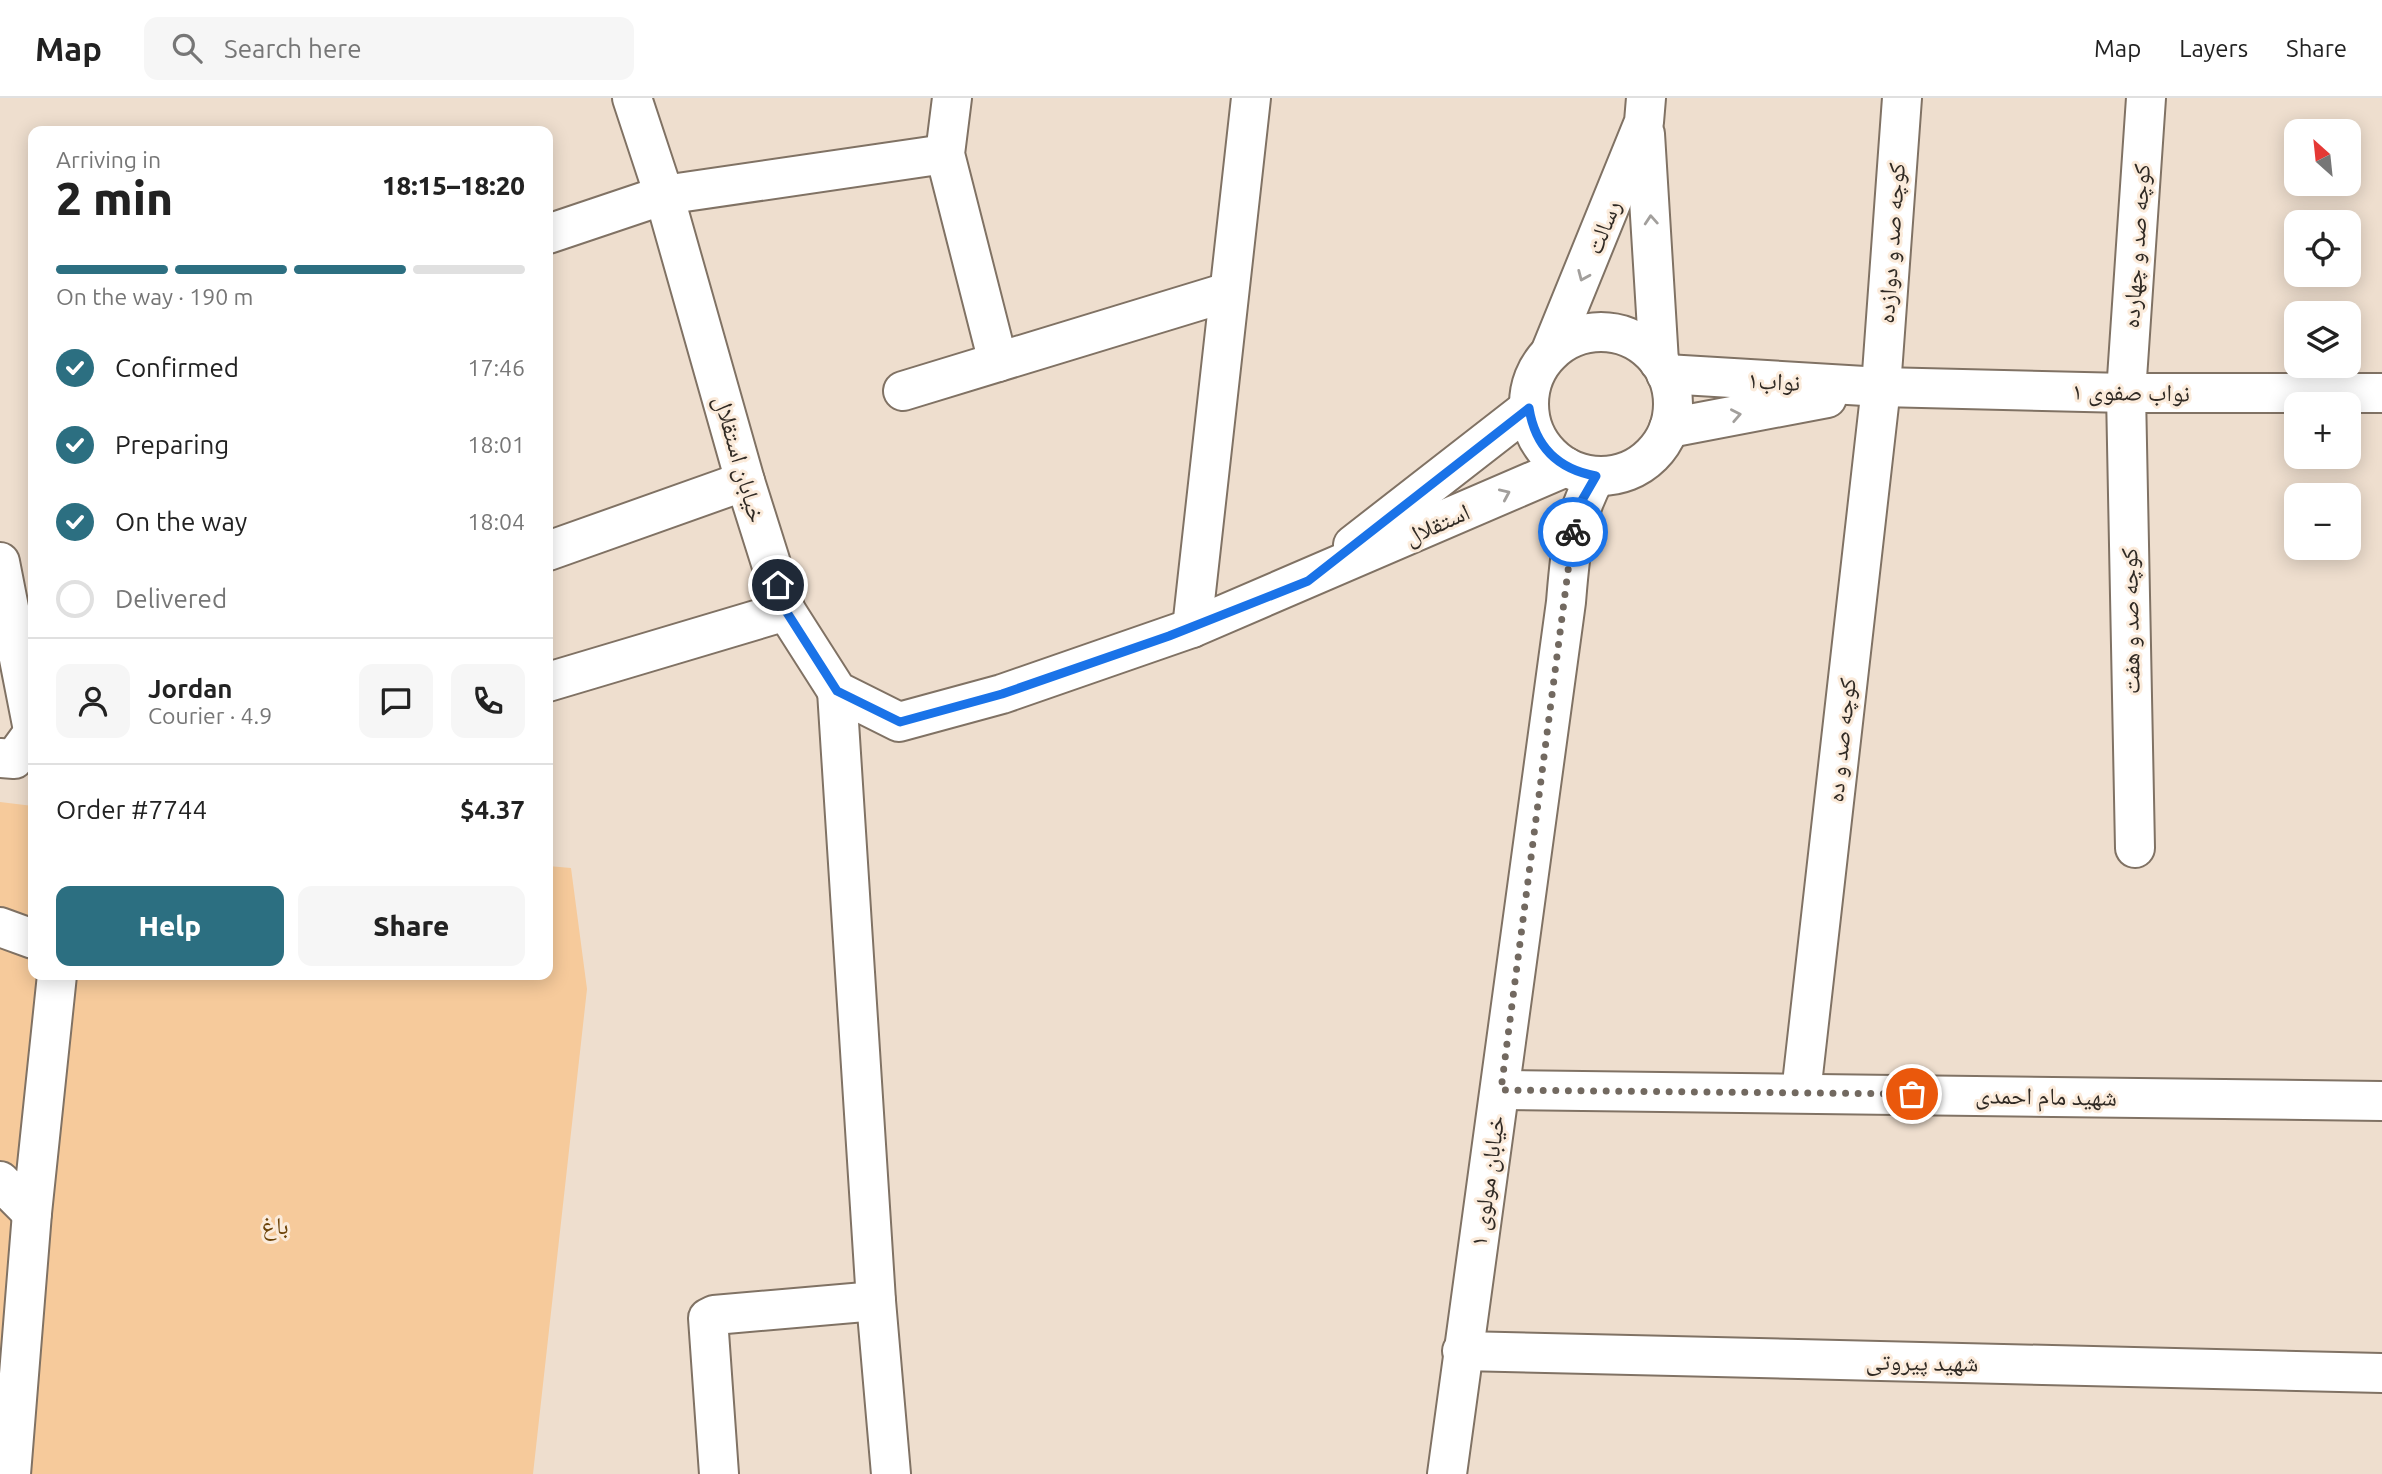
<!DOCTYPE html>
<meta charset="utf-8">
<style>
:root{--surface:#fff;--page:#f6f6f6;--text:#222;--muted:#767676;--line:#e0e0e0;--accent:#2c6f81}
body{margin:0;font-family:Ubuntu,"Noto Naskh Arabic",sans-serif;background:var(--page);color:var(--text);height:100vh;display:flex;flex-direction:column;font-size:26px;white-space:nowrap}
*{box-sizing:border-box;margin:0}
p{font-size:23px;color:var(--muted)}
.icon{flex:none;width:38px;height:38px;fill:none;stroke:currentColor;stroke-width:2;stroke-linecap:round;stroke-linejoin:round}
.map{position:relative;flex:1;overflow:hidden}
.side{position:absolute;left:28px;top:28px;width:525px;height:854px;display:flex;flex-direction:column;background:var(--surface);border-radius:14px;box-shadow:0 4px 18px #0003}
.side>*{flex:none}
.needle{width:46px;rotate:333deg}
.fabs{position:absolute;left:2284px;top:21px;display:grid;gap:14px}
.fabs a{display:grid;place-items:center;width:77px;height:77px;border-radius:14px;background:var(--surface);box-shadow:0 4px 18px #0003;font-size:35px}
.pin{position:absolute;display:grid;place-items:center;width:60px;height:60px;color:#fff;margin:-30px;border:4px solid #fff;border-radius:50%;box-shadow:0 2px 7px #0007}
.courier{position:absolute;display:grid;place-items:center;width:70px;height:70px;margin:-35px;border:5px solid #1a73e8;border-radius:50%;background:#fff;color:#222;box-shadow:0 2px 9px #0007}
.overview em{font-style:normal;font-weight:800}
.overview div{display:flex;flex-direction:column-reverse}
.overview{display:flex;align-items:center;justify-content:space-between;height:119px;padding:0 28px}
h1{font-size:46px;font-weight:800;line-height:52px}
.bar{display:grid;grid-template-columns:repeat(4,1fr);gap:10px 7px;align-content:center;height:84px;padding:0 28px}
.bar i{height:9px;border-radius:5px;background:var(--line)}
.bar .selected{background:var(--accent)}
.bar p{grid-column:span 4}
.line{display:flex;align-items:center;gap:18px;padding:0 28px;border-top:2px solid var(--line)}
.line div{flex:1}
.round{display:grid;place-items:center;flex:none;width:74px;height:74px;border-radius:14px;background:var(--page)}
ol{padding:0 28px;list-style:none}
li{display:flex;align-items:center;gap:21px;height:77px}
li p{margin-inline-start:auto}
li .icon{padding:7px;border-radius:50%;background:var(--accent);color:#fff;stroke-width:4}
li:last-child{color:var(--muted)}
li i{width:38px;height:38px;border:4px solid var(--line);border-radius:50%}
.action{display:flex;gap:14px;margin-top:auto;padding:14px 28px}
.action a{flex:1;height:80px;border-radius:14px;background:var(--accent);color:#fff;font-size:28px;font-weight:800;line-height:80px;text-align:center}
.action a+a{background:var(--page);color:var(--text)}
header{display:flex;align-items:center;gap:42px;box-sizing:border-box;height:98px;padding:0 35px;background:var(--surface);border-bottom:2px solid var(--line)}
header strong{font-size:33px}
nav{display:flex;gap:38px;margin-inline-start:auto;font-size:24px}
.search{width:490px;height:63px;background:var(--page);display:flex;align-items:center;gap:18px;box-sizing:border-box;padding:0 24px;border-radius:14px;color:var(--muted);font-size:26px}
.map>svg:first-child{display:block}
</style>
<header>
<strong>Map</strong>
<div class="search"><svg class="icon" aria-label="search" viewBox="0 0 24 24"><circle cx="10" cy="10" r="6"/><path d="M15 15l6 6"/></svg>Search here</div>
<nav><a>Map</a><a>Layers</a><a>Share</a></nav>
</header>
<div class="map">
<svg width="2382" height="1376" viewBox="0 0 2382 1376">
<rect width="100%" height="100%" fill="#eedece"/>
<!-- green -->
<path fill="#f6ca9b" d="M0 704 33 708V877H548V768L571 770 587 891 533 1376H0Z"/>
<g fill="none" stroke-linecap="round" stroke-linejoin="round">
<defs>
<g id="minor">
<path d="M632 0 664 97 745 383 786 513 837 593 899 624 1002 596 1192 530 1566 369"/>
<path d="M952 0 945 56 998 264"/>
<path d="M548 136 664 97 945 56"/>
<path d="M903 293 1228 194"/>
<path d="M1353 447 1529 310"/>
<path d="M548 453 745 383"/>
<path d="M0 464 33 632"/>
<path d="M1192 530 1251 0"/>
<path d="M548 584 786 513"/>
<path d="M837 593 876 1203 891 1376"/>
<path d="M0 660 14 661 33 635"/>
<path d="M2135 750 2126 295 2146 0"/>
<path d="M0 829 33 841"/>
<path d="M1501 992 2382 1003"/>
<path d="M1801 995 1881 289 1902 0"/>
<path d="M0 1083 32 1115 57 877"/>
<path d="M1462 1253 2382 1275"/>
<path d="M11 1376 32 1115"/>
<path d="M719 1376 708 1220 714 1217 876 1203"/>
<path d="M1447 1376 1566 504C1570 456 1572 421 1596 378"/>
</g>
<g id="major">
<path d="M1645 36 1659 264"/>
<circle cx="1601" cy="306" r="72"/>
<path d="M1550 255 1644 24 1646 0"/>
<path d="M1666 276 1881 289 2126 295H2382"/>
<path d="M1669 330 1827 300"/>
</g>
</defs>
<!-- minor casing -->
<use href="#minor" stroke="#807264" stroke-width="42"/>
<!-- major casing -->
<use href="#major" stroke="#807264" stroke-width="42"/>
<!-- minor -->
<use href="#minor" stroke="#fff" stroke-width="38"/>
<!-- major -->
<use href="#major" stroke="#fff" stroke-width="38"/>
</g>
<!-- one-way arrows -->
<defs><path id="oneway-chevron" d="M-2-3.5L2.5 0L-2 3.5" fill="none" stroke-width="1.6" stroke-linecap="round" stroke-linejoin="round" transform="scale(1.75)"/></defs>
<g stroke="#a29f9c">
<use href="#oneway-chevron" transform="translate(1651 122) rotate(-94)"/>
<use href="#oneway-chevron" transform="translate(1583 178) rotate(113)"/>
<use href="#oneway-chevron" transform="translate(1736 317) rotate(-11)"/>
<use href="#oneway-chevron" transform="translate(1505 396) rotate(-24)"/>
</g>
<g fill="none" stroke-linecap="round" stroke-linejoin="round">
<!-- done -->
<path stroke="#726960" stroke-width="7" stroke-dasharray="0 12.6" d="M1573 434 1501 992 1912 996"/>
<!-- route -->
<path stroke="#1a73e8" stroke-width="9" d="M778 487 786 513 837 593 900 624 1002 596 1169 538 1308 483 1529 310C1535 348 1557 371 1596 378L1581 404 1573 434"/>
</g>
<g text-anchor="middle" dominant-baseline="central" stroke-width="6" stroke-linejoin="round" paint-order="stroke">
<!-- street labels -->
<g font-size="24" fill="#302a24" stroke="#fbebdb">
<text transform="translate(1603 129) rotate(-68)">رسالت</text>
<text transform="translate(1891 145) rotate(-86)">کوچه صد و دوازده</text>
<text transform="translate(2136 148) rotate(-86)">کوچه صد و چهارده</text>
<text transform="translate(1774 283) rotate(3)">نواب۱</text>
<text transform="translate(2131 294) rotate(1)">نواب صفوی ۱</text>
<text transform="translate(740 361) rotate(74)">خیابان استقلال</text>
<text transform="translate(1437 426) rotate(-24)">استقلال</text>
<text transform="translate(2130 523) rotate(-91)">کوچه صد و هفت</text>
<text transform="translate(1841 642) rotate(-84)">کوچه صد و ده</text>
<text transform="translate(2046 998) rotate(1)">شهید مام احمدی</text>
<text transform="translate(1487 1083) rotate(-82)">خیابان مولوی ۱</text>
<text transform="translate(1922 1264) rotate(1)">شهید پیروتی</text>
</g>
<!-- park labels -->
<g font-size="24" fill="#6c4309" stroke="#fbebdb">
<text x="275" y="1127">باغ</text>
</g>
</g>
</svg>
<div class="fabs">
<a><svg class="needle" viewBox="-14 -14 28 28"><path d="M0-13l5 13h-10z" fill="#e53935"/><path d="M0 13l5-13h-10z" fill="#767676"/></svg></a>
<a><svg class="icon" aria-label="locate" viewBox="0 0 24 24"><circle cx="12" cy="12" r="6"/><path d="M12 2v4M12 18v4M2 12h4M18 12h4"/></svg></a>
<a><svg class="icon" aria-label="layers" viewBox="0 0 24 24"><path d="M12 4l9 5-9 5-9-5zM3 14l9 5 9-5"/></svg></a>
<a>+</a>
<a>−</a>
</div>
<div class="pin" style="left:1912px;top:996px;background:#ea580c"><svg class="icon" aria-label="bag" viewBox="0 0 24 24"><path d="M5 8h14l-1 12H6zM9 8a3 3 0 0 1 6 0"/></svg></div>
<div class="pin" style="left:778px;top:487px;background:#1f2937"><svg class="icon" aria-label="home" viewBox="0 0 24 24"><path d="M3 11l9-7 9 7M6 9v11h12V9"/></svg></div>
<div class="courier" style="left:1573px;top:434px"><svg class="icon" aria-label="bike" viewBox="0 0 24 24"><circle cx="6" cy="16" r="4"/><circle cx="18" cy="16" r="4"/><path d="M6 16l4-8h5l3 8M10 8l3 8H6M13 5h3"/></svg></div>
<section class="side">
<div class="overview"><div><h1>2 min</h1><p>Arriving in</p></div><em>18:15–18:20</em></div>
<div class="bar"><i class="selected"></i><i class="selected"></i><i class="selected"></i><i></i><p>On the way · 190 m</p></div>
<ol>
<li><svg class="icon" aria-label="check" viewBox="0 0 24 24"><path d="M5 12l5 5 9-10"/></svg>Confirmed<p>17:46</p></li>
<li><svg class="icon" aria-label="check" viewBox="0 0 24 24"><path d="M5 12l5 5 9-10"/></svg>Preparing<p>18:01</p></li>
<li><svg class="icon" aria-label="check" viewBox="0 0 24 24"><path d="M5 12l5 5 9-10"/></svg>On the way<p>18:04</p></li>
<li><i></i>Delivered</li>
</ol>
<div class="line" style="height:126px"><a class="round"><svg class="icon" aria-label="person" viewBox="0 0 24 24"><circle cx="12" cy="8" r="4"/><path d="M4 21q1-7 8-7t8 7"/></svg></a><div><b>Jordan</b><p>Courier · 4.9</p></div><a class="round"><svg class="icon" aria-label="chat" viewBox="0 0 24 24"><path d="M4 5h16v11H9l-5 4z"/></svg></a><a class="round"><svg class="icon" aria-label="phone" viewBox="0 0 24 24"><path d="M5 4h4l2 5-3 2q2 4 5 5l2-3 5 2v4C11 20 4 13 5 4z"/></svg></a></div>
<div class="line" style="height:91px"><div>Order #7744</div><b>$4.37</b></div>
<div class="action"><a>Help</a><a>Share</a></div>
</section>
</div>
